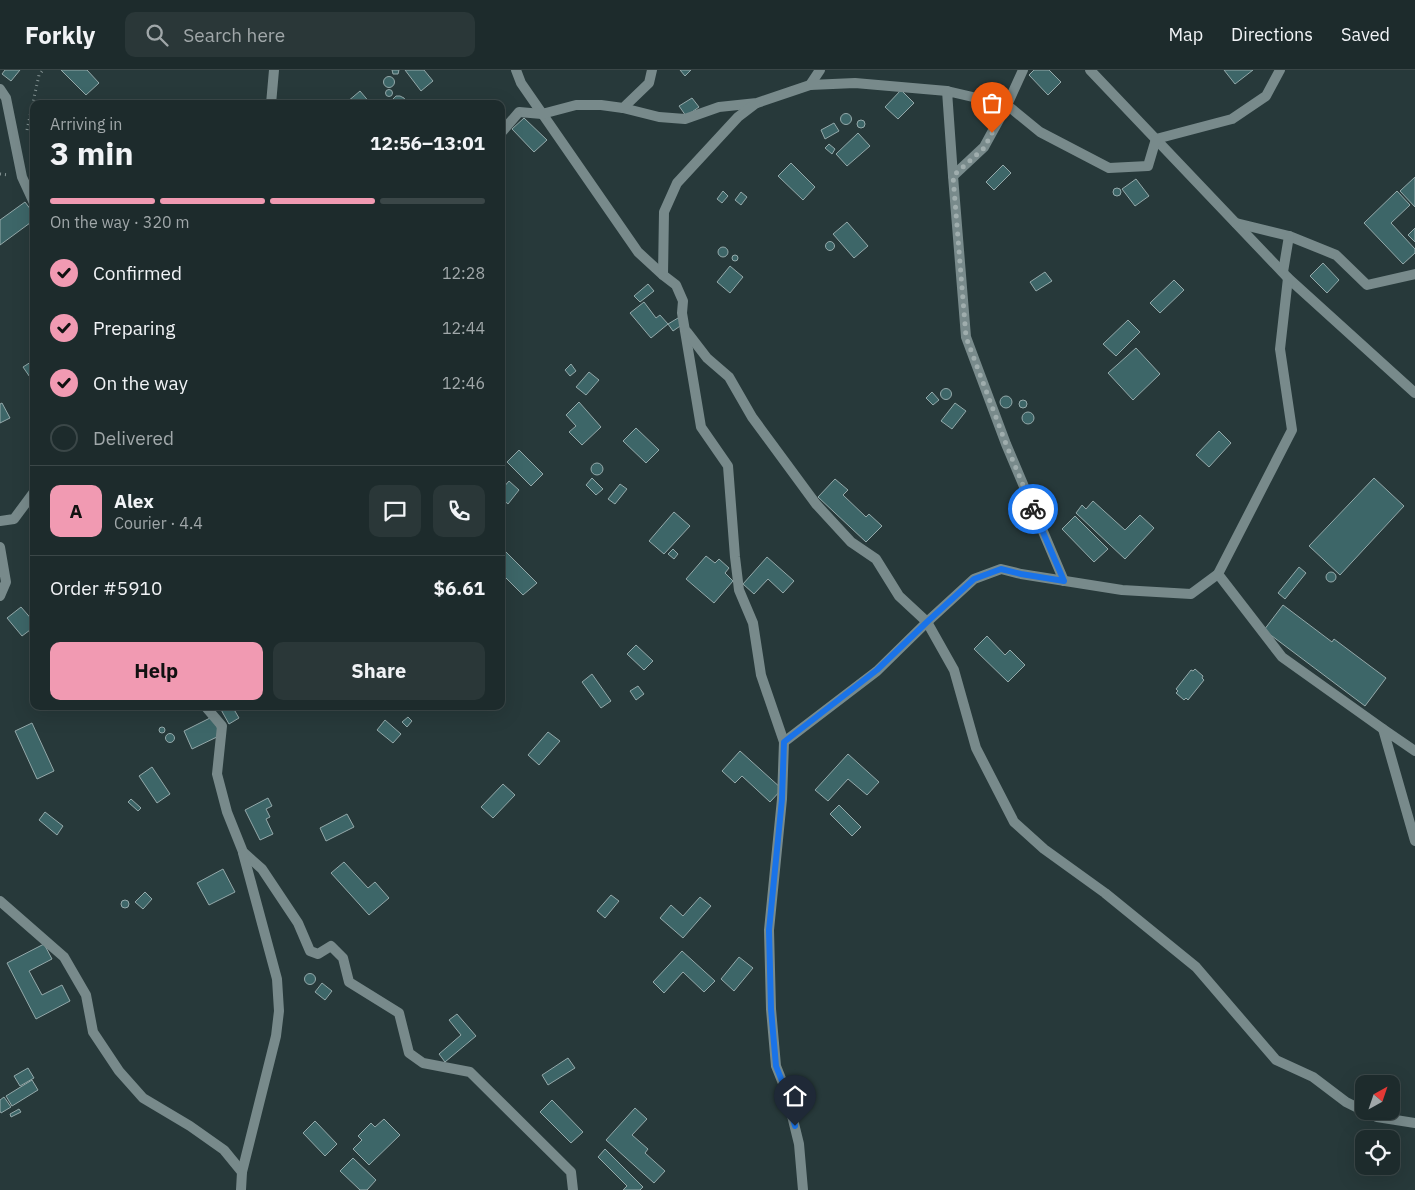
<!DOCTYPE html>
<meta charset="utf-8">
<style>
:root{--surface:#1d2b2c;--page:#2a3738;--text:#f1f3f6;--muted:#a0a7a9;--line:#3b4748;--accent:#f19ab2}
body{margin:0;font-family:"IBM Plex Sans",sans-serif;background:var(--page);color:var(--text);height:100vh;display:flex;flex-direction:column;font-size:19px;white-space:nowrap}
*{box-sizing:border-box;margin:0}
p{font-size:16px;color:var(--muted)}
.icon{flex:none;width:28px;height:28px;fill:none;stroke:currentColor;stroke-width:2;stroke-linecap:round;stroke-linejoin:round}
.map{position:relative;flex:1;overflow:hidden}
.sheet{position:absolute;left:30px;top:30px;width:475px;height:610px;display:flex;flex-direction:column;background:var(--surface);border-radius:10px;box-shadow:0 5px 20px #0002,0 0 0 1px var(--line)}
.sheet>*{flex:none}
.needle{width:32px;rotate:40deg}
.tools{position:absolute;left:1355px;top:1005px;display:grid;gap:10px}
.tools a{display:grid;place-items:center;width:45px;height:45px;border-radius:10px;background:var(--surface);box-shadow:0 5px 20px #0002,0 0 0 1px var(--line);font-size:25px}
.pin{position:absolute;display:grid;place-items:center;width:42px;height:42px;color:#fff;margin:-51px -21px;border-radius:50% 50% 50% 0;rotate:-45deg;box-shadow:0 0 5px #0007}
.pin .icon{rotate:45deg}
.courier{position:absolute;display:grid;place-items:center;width:50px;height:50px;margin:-25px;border:4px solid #1a73e8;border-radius:50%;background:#fff;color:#222;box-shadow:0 1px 6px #0007}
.headline em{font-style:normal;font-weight:700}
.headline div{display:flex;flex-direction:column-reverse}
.headline{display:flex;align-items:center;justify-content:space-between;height:85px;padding:0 20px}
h1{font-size:32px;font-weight:700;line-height:38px}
.bar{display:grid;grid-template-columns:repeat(4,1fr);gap:8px 5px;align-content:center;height:60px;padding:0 20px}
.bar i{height:6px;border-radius:4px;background:var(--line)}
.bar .active{background:var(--accent)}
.bar p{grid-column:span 4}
.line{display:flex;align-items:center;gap:12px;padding:0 20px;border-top:1px solid var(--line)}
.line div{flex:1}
.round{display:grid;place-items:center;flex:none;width:52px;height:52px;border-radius:10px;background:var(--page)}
ol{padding:0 20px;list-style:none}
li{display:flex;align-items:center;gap:15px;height:55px}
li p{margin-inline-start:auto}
li .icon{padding:5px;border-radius:50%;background:var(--accent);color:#111;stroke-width:4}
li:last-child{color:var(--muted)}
li i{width:28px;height:28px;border:2px solid var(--line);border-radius:50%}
.cta{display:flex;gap:10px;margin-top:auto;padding:10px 20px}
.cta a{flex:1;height:58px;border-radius:10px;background:var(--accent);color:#111;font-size:20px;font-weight:700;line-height:58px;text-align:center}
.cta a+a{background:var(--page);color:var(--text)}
header{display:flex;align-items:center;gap:30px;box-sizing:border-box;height:70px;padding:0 25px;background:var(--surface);border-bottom:1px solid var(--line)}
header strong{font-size:24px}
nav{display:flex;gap:28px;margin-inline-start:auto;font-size:18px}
.search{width:350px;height:45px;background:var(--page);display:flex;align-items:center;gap:12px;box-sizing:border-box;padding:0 18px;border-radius:10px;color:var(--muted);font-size:19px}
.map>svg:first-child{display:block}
</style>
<header>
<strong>Forkly</strong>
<div class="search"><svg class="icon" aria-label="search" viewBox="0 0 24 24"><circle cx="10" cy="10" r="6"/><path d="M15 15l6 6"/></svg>Search here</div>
<nav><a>Map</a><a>Directions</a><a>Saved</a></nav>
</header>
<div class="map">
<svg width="1415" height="1120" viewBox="0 0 1415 1120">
<rect width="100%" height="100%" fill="#27393a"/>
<!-- building -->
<g fill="#3d6668" stroke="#94a9aa">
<path d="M5 0H20L11 11 2 4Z"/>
<path d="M61 0H87L99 13 86 25Z"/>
<path d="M392 0H399L398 4H393Z"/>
<path d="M405 0H424L433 11 421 21Z"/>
<path d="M680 0H691L685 6Z"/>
<path d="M1034 0H1049L1061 12 1048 25 1029 5Z"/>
<path d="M1224 0H1253L1235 14Z"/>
<circle cx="389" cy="12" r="5.5"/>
<circle cx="389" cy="23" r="3.5"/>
<path d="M901 20 914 33 898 49 885 37Z"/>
<path d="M360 21 371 34H348L347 32Z"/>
<path d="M396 26H400L404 28 406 31 405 34H393V29Z"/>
<path d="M692 28 699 37 686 46 679 36Z"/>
<circle cx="846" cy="49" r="5.5"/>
<path d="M524 48 547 70 534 82 512 59Z"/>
<circle cx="861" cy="54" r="4"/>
<path d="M834 53 839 61 825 69 821 60Z"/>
<path d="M858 63 870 76 847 96 836 84Z"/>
<path d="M829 74 835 79 832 84 825 78Z"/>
<path d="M791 93 815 117 803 130 778 106Z"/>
<path d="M1003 95 1011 103 994 120 986 112Z"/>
<path d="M1415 107V137L1400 121Z"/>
<path d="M1136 109 1149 126 1135 136 1122 119Z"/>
<circle cx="1117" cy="122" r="4"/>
<path d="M723 121 728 126 722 133 717 129Z"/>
<path d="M1397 121 1410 135 1391 153 1415 179V183L1403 194 1364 153Z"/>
<path d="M741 122 747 127 741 135 735 130Z"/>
<path d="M25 132 34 144V150L0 175V150Z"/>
<path d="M847 152 868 176 854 188 833 164Z"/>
<path d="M1415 158V172L1408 165Z"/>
<circle cx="830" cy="176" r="4.5"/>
<circle cx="723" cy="182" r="5"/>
<circle cx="735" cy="188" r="3"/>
<path d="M1323 193 1339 210 1327 223 1310 206Z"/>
<path d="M730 196 743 207 730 223 717 212Z"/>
<path d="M1045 202 1052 211 1036 221 1030 212Z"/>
<path d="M1174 210 1184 220 1160 243 1150 233Z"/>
<path d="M648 214 654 221 640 232 634 226Z"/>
<path d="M644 232 656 248 660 245 668 254 651 268 630 243Z"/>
<path d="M678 248 683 254 673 261 668 254Z"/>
<path d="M1128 250 1140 262 1116 286 1103 274Z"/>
<path d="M1136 278 1160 304 1133 330 1108 303Z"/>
<path d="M34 290V313L23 297Z"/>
<path d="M571 294 576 301 570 306 565 300Z"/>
<path d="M589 302 599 310 586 325 576 317Z"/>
<circle cx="946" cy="324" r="5.5"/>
<path d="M932 322 939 330 933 335 926 328Z"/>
<circle cx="1006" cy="332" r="6"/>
<circle cx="1023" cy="334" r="4"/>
<path d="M579 332 601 357 582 375 569 362 576 356 566 345Z"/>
<path d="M2 333 10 348 0 353V334Z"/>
<path d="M955 333 966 341 952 359 941 351Z"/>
<circle cx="1028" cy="348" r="6"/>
<path d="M636 358 659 380 646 393 623 371Z"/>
<path d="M1219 361 1231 373 1209 397 1196 385Z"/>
<path d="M519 380 543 404 531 416 507 392Z"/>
<circle cx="597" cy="399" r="6"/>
<path d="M592 408 603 419 596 425 586 415Z"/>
<path d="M1374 408 1404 436 1340 505 1309 476Z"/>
<path d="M835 409 848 420 843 425 866 447 869 444 882 456 866 472 818 427Z"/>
<path d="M509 411 519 420 508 434 501 428V418L502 419Z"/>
<path d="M620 414 627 419 615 434 608 429Z"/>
<path d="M1093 431 1125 460 1140 445 1154 458 1125 489 1076 443 1082 435 1086 439Z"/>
<path d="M674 442 690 456 664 484 649 471Z"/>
<path d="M1075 446 1108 479 1094 492 1062 459Z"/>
<path d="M673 479 678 484 674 489 668 484Z"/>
<path d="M506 482 537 513 523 525 501 503V487Z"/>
<path d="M706 486 715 493 719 489 729 498 725 503 733 511 714 533 686 509Z"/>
<path d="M767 487 794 511 783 523 768 509 754 524 743 514Z"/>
<path d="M1299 497 1306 503 1285 529 1278 523Z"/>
<circle cx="1331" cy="507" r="5"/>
<path d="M1283 535 1332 572 1334 569 1386 608 1365 636 1264 560Z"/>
<path d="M21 537 34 552V557L22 566 7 548Z"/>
<path d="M987 566 1005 585 1010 580 1025 595 1008 612 974 579Z"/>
<path d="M636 575 653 591 644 600 627 584Z"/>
<path d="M1195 599 1203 606 1202 608 1204 610 1188 630 1186 628 1184 630 1176 623 1178 621 1176 619 1191 600 1193 601Z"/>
<path d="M592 604 611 631 601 638 582 612Z"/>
<path d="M638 616 644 624 636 630 630 621Z"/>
<path d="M219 636H232L239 648 229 654Z"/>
<path d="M212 647 221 665 192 679 184 661Z"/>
<path d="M408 647 412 651 407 657 402 652Z"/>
<path d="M385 650 401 664 393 673 377 660Z"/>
<path d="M32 653 54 701 37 709 15 661Z"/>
<circle cx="162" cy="660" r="3"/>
<path d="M548 662 560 671 539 695 528 685Z"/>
<circle cx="170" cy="668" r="4.5"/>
<path d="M740 681 782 719 770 732 742 706 735 713 722 701Z"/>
<path d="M848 684 879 712 867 725 848 709 828 731 815 720Z"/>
<path d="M152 697 170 724 157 733 139 706Z"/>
<path d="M503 714 515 725 493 748 481 737Z"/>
<path d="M268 728 272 736 266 739 270 747 266 749 273 764 260 770 245 740Z"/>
<path d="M131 729 141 738 138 741 128 732Z"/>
<path d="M839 735 861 757 852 766 830 744Z"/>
<path d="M45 742 63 756 57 765 39 750Z"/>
<path d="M347 744 354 757 326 771 320 758Z"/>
<path d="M344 792 368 818 375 812 389 828 369 845 331 803Z"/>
<path d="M223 799 235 822 209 835 197 813Z"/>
<path d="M145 822 152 829 143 839 135 832Z"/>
<path d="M611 825 619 831 605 848 597 841Z"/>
<path d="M700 827 711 836 683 868 660 848 671 835 683 846Z"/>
<circle cx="125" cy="834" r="4"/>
<path d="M44 874 52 889 29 901 42 925 62 915 70 931 36 949 7 893Z"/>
<path d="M682 881 715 911 704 922 683 902 664 923 653 912Z"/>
<path d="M739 887 753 898 734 921 721 909Z"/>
<circle cx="310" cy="909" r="5.5"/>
<path d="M322 913 332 921 325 930 315 922Z"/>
<path d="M457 944 476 966 445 992 439 984 461 965 449 950Z"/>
<path d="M568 988 575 998 548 1015 542 1005Z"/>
<path d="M28 998 34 1008 20 1016 14 1006Z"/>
<path d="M32 1010 38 1020 12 1036 6 1026Z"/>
<path d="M4 1027 11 1037 1 1043 0 1041V1030Z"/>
<path d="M552 1030 583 1062 571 1073 540 1042Z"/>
<path d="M635 1038 647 1049 632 1065 648 1079 645 1083 665 1101 654 1113 606 1070Z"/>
<path d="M19 1039 21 1042 11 1047 10 1044Z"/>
<path d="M384 1049 400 1065 369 1095 353 1079 362 1070 358 1066 371 1053 375 1057Z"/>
<path d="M315 1051 337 1074 325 1086 303 1063Z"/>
<path d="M605 1079 643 1117 640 1120H623L627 1116 598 1087Z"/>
<path d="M353 1088 376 1110 367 1120H360L340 1101Z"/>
</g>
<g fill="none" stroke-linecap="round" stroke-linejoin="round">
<!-- path -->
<g stroke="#849393" stroke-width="3" stroke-dasharray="1 4" stroke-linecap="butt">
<path d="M27 60 39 5 43 0"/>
<path d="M0 104 9 105"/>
</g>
<!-- street -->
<g stroke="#788a8b" stroke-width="10">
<path d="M516 0 521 13 638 182 663 205 676 215 683 231 682 243 701 357 728 396 735 487 739 520 753 553 761 605 784 672 782 729 769 860 771 939 776 996 786 1021 799 1074 803 1120"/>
<path d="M1023 0 1007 35 984 77 953 106 966 267 1006 374 1064 511"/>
<path d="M1090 0 1288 208 1415 323"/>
<path d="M810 15 820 0"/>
<path d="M0 19 6 28 22 107 34 133"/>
<path d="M271 34 274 0"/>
<path d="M623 38 659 47 685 49 719 37 757 33 810 15 855 13 947 21"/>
<path d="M501 63 519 42 542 44 576 35H601L623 38 649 13 652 0"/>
<path d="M953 106 947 21 1007 35 1040 62 1109 98 1148 96 1156 69 1232 49 1266 26 1280 0"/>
<path d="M1236 153 1289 166 1336 185 1367 215 1415 204"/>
<path d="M1283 202 1289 166"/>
<path d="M663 205 664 142 677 113 738 47 755 34"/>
<path d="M687 262 707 288 729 307 752 347 816 434 851 472 876 489 899 526 927 552 954 600 976 678 1014 752 1044 779 1105 823 1196 897 1276 990 1313 1007 1346 1032 1364 1041"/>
<path d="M0 451 14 449 34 422"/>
<path d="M0 477 6 512 0 526"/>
<path d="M1218 504 1282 587 1383 659"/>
<path d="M205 636 222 656 217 704 227 742 243 782 262 799 298 853 310 881 318 884 331 876 343 888 349 912 399 943 409 983 423 993 470 1002 571 1102 573 1120"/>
<path d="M784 672 877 601 927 552 974 509 1001 499 1021 504 1122 520 1191 524 1218 504 1292 360 1280 279 1288 208"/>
<path d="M1415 681 1383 659 1415 771"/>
<path d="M0 831 64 887 86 925 93 962 119 1001 143 1028 190 1056 224 1080 242 1102"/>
<path d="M1365 1041 1377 1047 1415 1053"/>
<path d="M241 1120 242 1102 276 966 279 941 277 909 243 783"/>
</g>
</g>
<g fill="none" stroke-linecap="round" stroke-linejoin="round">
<!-- done -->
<path stroke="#9fadad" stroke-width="5" stroke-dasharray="0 9" d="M992 63 984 78 953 106 966 267 1006 374 1033 439"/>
<!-- route -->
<path stroke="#1a73e8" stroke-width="6" d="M795 1056 786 1021 776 996 771 939 769 860 782 729 784 672 877 600 927 552 974 509 1001 499 1021 504 1064 511 1033 439"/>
</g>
</svg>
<div class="tools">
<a><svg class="needle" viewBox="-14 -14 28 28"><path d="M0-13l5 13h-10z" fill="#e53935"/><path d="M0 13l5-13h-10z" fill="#a0a7a9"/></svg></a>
<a><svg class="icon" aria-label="locate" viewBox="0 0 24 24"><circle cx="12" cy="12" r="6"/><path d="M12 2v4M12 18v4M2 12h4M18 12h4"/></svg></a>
</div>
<div class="pin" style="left:992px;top:63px;background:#ea580c"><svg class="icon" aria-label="bag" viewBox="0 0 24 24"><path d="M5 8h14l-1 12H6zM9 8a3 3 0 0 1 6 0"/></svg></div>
<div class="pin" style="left:795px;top:1056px;background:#1f2937"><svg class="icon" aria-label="home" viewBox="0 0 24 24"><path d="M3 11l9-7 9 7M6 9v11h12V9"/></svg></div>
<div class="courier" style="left:1033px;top:439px"><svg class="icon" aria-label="bike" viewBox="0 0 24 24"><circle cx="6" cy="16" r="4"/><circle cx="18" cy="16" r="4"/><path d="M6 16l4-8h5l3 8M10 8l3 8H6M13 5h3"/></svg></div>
<section class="sheet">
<div class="headline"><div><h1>3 min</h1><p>Arriving in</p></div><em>12:56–13:01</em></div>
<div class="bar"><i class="active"></i><i class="active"></i><i class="active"></i><i></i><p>On the way · 320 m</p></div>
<ol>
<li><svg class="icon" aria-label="check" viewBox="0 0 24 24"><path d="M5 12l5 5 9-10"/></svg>Confirmed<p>12:28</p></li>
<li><svg class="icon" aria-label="check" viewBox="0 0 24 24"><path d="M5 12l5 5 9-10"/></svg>Preparing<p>12:44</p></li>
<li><svg class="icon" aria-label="check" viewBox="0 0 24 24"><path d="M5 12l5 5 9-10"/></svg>On the way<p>12:46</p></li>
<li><i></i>Delivered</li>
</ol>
<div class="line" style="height:90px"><b class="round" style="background:var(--accent);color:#111">A</b><div><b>Alex</b><p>Courier · 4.4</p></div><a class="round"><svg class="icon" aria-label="chat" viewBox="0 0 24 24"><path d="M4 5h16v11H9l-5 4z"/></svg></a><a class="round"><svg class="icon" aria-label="phone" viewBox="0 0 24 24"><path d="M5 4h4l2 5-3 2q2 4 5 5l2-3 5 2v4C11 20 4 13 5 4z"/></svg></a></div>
<div class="line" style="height:65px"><div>Order #5910</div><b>$6.61</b></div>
<div class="cta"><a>Help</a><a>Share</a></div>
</section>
</div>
